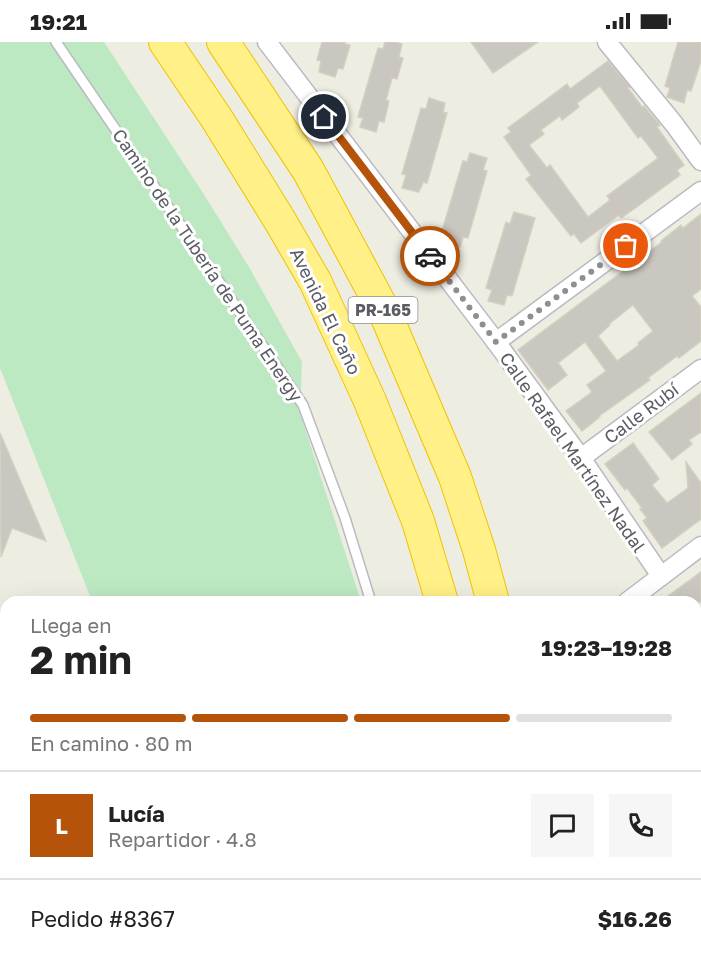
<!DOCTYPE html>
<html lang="es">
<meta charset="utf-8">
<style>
:root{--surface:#fff;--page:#f6f6f6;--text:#222;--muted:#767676;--line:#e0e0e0;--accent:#b45309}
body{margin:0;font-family:"Golos Text",sans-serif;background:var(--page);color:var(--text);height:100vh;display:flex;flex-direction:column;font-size:22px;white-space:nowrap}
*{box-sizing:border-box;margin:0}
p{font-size:20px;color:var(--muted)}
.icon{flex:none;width:33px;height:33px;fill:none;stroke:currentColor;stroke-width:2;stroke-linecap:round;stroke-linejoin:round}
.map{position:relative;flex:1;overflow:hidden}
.sheet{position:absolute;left:0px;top:554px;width:702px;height:374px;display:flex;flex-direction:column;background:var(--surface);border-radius:18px 18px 0 0;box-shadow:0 6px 24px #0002}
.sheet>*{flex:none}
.pin{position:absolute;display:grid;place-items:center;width:51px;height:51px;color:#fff;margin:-26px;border:3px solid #fff;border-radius:50%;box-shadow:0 2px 6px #0007}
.courier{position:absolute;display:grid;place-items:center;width:60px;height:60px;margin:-30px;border:4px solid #b45309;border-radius:50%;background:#fff;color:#222;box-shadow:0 2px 8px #0007}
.summary em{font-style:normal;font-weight:700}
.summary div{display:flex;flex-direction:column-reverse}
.summary{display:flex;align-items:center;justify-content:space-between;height:102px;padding:0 30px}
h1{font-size:39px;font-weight:700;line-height:45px}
.bar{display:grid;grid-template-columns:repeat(4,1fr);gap:9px 6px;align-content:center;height:72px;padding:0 30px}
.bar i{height:8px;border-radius:4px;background:var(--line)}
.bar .on{background:var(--accent)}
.bar p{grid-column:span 4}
.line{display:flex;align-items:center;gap:15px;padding:0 30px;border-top:2px solid var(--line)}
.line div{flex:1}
.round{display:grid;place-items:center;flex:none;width:63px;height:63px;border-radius:0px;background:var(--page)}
.status{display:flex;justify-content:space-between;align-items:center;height:42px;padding:0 30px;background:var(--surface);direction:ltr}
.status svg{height:16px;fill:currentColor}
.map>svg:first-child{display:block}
</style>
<div class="status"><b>19:21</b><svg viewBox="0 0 49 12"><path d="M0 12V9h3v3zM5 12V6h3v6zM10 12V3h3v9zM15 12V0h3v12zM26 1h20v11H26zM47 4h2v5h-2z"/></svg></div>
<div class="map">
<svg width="701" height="926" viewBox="0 0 701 926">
<rect width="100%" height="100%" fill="#eeede2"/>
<!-- green -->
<path fill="#bce8c2" d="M0 0H104L203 151 249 225 302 320 300 371 361 559H92L0 326Z"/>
<!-- building -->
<g fill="#c9c7bf" stroke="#d3d0c0" stroke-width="1.5" fill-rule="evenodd">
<path d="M322 0H345V2L350 3 343 27 338 26 335 35 319 30 321 19 317 18Z"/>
<path d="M385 0H396L402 2 399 15 403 16 397 37 392 36 386 58 389 59 384 80 379 79 376 90 360 85 363 76 358 75 378 6 383 7Z"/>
<path d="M471 0H538L493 31Z"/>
<path d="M678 0H701V19L691 49 687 48 684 61 667 55 670 46 665 44Z"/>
<path d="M608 19 630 45 628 46 642 65 644 64 660 83 657 85 684 123 677 128 680 133 634 167 621 176 619 173 581 201 574 192 571 194 526 137 531 133 504 95 511 90 508 86 567 42 570 47ZM600 44 638 96 641 94 658 116 607 154 610 158 588 175 550 123 547 126 529 103 544 92 541 88 560 74 562 78 579 65 577 61Z"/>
<path d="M429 56 445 61 443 70 447 71 427 141 423 140 421 146H420L419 150 402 146 406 133 402 132 421 66 426 67Z"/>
<path d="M470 111 487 116 483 128 487 129 468 196 463 195 460 205 445 200 448 190 442 189 463 119 467 120Z"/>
<path d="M514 170 535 176 512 254 507 253 504 263 488 259 492 248 486 246 506 180 510 182Z"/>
<path d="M701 172V247L692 254 701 265V299L679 316 677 314 648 336 650 338 599 374 600 375 582 389 566 369 592 350 587 343 606 329 585 300 558 321 567 333 548 348 518 308 662 200 661 199 681 183 683 186ZM633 263 653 289 638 301 639 303 617 319 598 294 610 283 609 282Z"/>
<path d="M701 351V390L689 398 692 402 672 418 649 390Z"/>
<path d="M0 391 46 499 12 486 1 515Z"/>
<path d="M633 401 659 437 652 443 667 461 688 446 686 420 701 441V477L662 506 643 479 647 476 640 467 642 466 627 446 625 448 605 422Z"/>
<path d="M701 530V560H660Z"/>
</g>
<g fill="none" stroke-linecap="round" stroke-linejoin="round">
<defs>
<g id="service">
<path d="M56 0 303 363 345 476 371 560"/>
<path d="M696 791 701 790"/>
<path d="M645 921 646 926"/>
<path d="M374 926 376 921"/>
</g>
<g id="minor">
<path d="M267 0 496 300 581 416 661 534"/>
<path d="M607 0 674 82 701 119"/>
<path d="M496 300 701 149"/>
<path d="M581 416 701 327"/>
<path d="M627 560 701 504"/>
<path d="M696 692 701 695"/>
<path d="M0 847 6 851"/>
<path d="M116 921 124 926"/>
</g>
<g id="motorway">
<path d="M165 0 217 77 279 177 315 239 370 359 418 479 442 560"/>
<path d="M223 0 308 128 386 273 455 435 479 508 493 560"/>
<path d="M437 921V926"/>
<path d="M505 921 506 926"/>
<path d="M555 921V926"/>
<path d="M607 921 608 926"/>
</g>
</defs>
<!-- service casing -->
<use href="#service" stroke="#babbc2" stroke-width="12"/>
<!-- minor casing -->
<use href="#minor" stroke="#babbc2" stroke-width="21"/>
<!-- motorway casing -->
<use href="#motorway" stroke="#f0c300" stroke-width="34"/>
<!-- service -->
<use href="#service" stroke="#fff" stroke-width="9"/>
<!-- minor -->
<use href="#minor" stroke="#fff" stroke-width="18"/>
<!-- motorway -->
<use href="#motorway" stroke="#fff088" stroke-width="32"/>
</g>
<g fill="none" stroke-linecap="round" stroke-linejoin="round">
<!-- done -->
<path stroke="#8e8f90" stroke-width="6" stroke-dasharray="0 10.8" d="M430 214 496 300 626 204"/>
<!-- route -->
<path stroke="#b45309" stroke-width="8" d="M324 75 430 214"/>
</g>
<g text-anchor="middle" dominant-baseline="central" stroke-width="6" stroke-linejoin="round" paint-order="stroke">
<!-- shield labels -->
<rect fill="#fff" stroke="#8c8e92" stroke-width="1.5" x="348.5" y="255" width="69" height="26" rx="4.5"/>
<g font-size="16" font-weight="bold" fill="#5a5d64">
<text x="383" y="268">PR-165</text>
</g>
<!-- street labels -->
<g font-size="18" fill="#5a5d64" stroke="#fff">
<text transform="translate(208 223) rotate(56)">Camino de la Tubería de Puma Energy</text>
<text transform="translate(326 269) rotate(64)">Avenida El Caño</text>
<text transform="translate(641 371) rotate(-37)">Calle Rubí</text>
<text transform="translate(573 410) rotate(55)">Calle Rafael Martínez Nadal</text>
</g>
</g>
</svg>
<div class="pin" style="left:626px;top:204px;background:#ea580c"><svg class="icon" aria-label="bag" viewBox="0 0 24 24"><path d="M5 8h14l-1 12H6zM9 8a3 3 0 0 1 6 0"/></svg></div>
<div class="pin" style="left:324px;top:75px;background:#1f2937"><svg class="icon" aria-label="home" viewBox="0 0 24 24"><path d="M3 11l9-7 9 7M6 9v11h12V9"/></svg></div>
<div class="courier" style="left:430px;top:214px"><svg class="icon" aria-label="car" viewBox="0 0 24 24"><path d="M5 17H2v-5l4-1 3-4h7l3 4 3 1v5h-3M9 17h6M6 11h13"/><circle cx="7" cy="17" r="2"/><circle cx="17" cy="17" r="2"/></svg></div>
<section class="sheet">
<div class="summary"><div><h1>2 min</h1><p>Llega en</p></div><em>19:23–19:28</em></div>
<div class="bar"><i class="on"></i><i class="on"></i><i class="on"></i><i></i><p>En camino · 80 m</p></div>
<div class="line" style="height:108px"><b class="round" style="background:var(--accent);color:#fff">L</b><div><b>Lucía</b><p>Repartidor · 4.8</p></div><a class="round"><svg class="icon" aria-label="chat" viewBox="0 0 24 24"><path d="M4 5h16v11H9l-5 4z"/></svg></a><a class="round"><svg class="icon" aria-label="phone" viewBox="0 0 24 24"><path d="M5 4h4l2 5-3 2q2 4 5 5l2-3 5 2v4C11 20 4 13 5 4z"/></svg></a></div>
<div class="line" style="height:78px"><div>Pedido #8367</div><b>$16.26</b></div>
</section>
</div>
